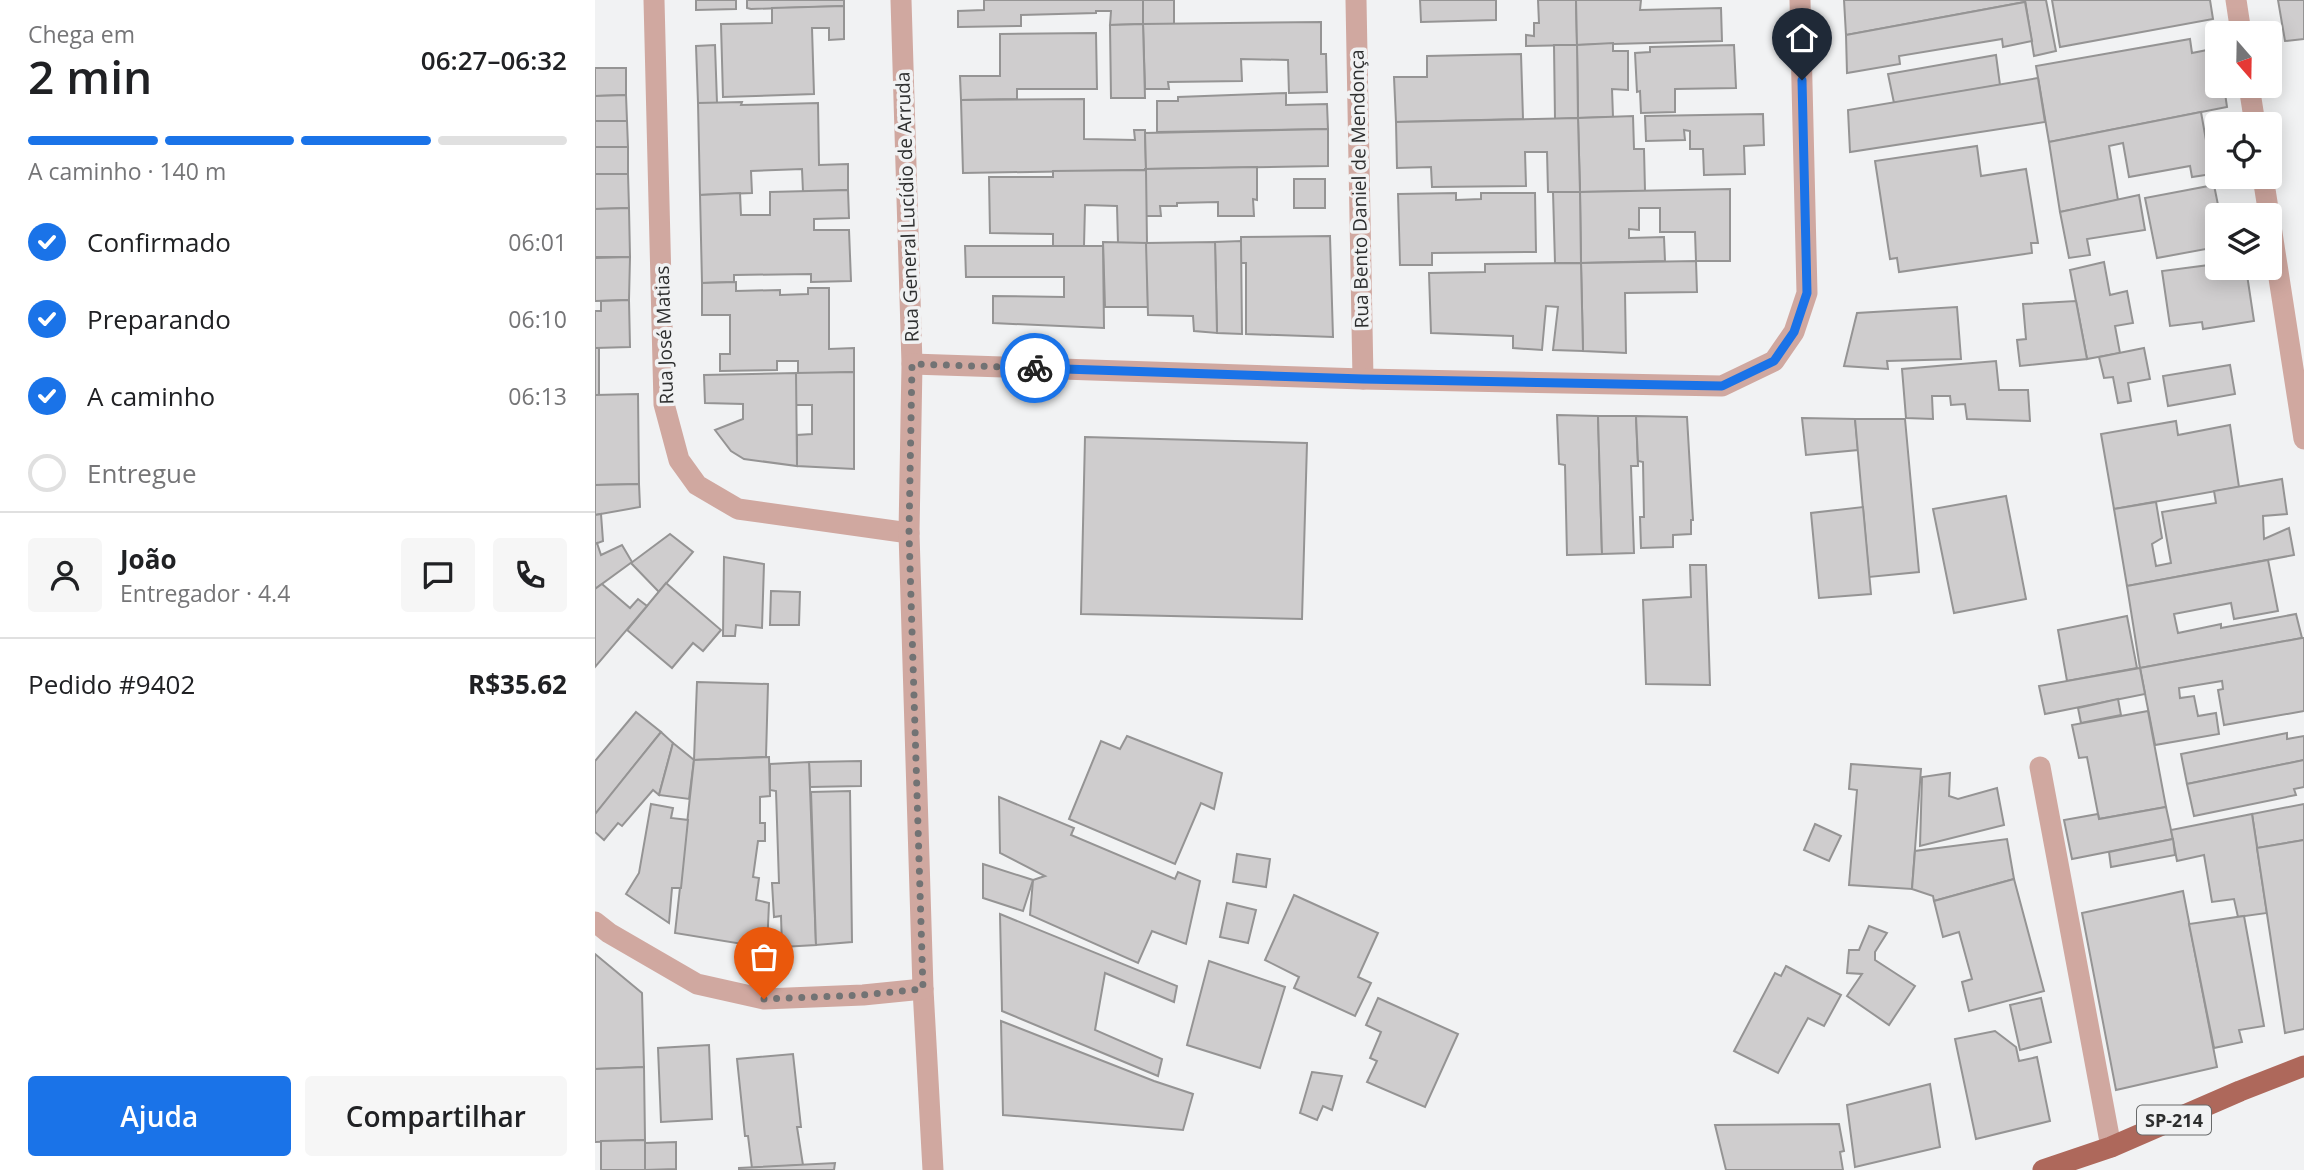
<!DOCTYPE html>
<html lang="pt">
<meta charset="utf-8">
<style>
:root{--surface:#fff;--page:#f6f6f6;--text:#202124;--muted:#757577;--line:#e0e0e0;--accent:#1a73e8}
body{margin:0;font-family:"Open Sans",sans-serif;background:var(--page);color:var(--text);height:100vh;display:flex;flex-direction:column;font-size:26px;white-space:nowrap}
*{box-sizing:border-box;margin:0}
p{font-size:23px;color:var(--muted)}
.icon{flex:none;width:38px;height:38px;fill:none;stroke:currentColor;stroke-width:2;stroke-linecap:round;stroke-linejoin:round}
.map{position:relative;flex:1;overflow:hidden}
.details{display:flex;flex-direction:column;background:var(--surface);width:595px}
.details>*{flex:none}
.needle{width:46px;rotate:160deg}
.controls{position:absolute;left:1610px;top:21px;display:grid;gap:14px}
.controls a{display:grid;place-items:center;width:77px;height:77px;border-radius:7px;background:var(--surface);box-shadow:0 4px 18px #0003;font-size:35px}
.pin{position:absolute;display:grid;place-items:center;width:60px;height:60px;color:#fff;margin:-72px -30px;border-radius:50% 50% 50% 0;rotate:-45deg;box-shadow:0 0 7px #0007}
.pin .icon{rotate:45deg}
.courier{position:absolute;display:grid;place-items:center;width:70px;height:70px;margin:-35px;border:5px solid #1a73e8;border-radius:50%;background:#fff;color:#222;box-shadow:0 2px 9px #0007}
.summary em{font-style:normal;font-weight:600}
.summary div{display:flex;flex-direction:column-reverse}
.summary{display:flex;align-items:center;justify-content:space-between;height:119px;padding:0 28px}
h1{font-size:46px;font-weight:600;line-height:52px}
.bar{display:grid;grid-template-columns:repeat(4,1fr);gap:10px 7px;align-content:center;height:84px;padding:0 28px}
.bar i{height:9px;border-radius:5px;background:var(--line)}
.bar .on{background:var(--accent)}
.bar p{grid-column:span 4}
.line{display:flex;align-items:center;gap:18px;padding:0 28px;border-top:2px solid var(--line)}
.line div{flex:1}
.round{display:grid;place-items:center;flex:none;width:74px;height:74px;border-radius:7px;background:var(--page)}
ol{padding:0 28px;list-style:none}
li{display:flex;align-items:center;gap:21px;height:77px}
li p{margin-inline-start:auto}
li .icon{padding:7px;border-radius:50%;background:var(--accent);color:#fff;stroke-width:4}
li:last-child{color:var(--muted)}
li i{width:38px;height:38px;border:4px solid var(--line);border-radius:50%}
.button{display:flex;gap:14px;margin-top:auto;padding:14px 28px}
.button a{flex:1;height:80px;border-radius:7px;background:var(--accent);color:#fff;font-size:28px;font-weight:600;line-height:80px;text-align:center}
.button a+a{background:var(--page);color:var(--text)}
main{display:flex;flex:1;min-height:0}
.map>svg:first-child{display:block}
</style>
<main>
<section class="details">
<div class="summary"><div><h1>2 min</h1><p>Chega em</p></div><em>06:27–06:32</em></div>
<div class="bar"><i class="on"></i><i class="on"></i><i class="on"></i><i></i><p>A caminho · 140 m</p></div>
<ol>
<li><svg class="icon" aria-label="check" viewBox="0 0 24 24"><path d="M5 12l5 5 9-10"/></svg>Confirmado<p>06:01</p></li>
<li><svg class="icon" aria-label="check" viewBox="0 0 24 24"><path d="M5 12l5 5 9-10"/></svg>Preparando<p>06:10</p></li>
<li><svg class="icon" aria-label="check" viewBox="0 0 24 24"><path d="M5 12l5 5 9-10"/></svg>A caminho<p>06:13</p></li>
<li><i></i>Entregue</li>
</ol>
<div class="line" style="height:126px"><a class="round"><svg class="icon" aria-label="person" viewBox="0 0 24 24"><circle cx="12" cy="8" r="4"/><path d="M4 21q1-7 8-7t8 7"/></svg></a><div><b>João</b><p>Entregador · 4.4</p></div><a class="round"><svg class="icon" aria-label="chat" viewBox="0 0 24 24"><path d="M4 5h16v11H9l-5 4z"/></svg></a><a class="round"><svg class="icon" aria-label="phone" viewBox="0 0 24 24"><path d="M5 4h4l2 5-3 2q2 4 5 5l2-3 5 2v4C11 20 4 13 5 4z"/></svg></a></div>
<div class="line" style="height:91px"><div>Pedido #9402</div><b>R$35.62</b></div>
<div class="button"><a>Ajuda</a><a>Compartilhar</a></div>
</section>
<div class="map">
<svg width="1709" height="1170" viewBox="0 0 1709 1170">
<rect width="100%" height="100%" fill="#f1f2f3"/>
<!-- building -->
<g fill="#cfcdce" stroke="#959494" stroke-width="2">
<path d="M101 0H141V9L101 10Z"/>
<path d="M152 0H249V6L156 9 152 8Z"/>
<path d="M389 0H548V24L515 25 516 11H501V13L426 15V26L363 27V11L389 10Z"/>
<rect x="548" y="0" width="31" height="24"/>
<path d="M825 0H901V20L826 22Z"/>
<path d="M943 0H981L982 45 931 46V35L939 36V23H944Z"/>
<path d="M981 0H1046L1045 10 1126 8 1127 41 982 45Z"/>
<path d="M1249 0H1430V2L1251 35Z"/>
<path d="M1430 0H1451L1461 51 1439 56Z"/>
<path d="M1457 0H1615L1618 19 1465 47Z"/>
<path d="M1683 0H1709V39L1690 41Z"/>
<path d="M1430 2 1437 41 1408 47 1407 39 1304 56 1305 64 1252 73 1251 35Z"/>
<path d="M249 6V39L234 40V28H217L219 94 128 97 126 24 177 23V8Z"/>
<path d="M726 22V54H731L732 92 694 93 693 60 646 59 647 81 573 82 574 89H550L548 24Z"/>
<path d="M548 24 550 98H516L515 25Z"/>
<path d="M501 33 502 89H422V99L366 100 365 76H405V34Z"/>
<path d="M1595 39 1597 53 1622 48V86H1629L1632 107 1454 142 1441 66Z"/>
<path d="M1018 43V51H1033V90L1017 89 1018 117 983 118 982 45Z"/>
<path d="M120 45 122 103H103L101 46Z"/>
<path d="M959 45H982L983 118 960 119Z"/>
<path d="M1139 45 1141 88 1080 89V112L1046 113 1045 91 1042 92 1040 53 1055 52V47Z"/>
<path d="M926 54 928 119 801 122 799 77H832V56Z"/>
<path d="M1401 55 1405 85 1299 103 1293 74Z"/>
<path d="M0 68H31V95L0 96Z"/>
<path d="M1443 78 1450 122 1255 152 1253 110Z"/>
<path d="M691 93V105L732 104 733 129 562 132V101H583V97Z"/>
<path d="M31 95 32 121H0V96Z"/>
<path d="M489 99V139L540 140 539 130H550L551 170 368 173 366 100Z"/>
<path d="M147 102 146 105 223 103 224 165 253 164V190L208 192 207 169 156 171 157 193 105 195 103 103Z"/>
<path d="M1606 112 1617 174 1597 177 1595 166 1534 177 1528 143 1514 146 1523 200 1465 212 1454 142Z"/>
<path d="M1168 114 1169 145 1149 146 1150 174 1109 175 1108 149H1095V131L1089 130 1090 140 1051 141 1050 116Z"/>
<path d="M1038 116 1039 149H1049L1050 191 985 192 983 118Z"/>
<path d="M983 118 985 192H953L952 152H930L931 186 837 187 836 167 802 168 801 122Z"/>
<path d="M0 121H32L33 147H0Z"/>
<path d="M733 129V166L551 169 550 133Z"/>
<path d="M1382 146 1386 176 1431 169 1443 243H1436L1437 253 1304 272 1302 258 1295 259 1280 161Z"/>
<rect x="0" y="147" width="33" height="27"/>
<path d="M662 167V200L658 199 659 216H623V202L582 203V206H565L566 216H551L550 169Z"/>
<path d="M551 170 552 243H523L522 206 490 205 489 246H458V234L395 233 394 177H458V171Z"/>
<path d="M0 174H33L34 208 0 209Z"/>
<rect x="699" y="179" width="31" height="29"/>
<path d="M1619 185 1624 210 1631 209 1632 215H1622V247L1562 258 1550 198Z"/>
<path d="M1135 189V261H1101L1100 232H1065V208H1044V230L1034 229V238L1069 237 1070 261 986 263 985 192Z"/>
<path d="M253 190 254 218 219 219V230H254L256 281 216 282V274L139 275V282L107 283 105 195 145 193 146 215H175V192Z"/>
<path d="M958 192H985L986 263H960Z"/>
<path d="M861 193V200L886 199V193H940L941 252 837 253V265H805L803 194Z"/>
<path d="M1544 195 1550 230 1492 239 1495 255 1474 258 1465 212Z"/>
<path d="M34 208 35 257H0V209Z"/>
<path d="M735 236 738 337 651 334V263H646V237Z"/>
<path d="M646 241 647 334 622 333 620 242Z"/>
<path d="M508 242 552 243 553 307H510Z"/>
<path d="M620 242 622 333 599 331 598 316 553 315 551 243Z"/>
<path d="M370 246H508L509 328 398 323V296L469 297V277H371Z"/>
<path d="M35 257 34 300 0 301V258Z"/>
<path d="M1101 261 1102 292 1030 293 1031 353 988 351 986 263Z"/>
<path d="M1509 262 1515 295 1532 291 1538 323 1520 326 1525 353 1492 359 1475 270Z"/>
<path d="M986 263 988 351 958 350 963 307 951 306 947 350 918 348V336L836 333 834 273 890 272V264Z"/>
<path d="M1622 264V268H1651L1659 321 1608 329 1607 322 1575 326 1567 271Z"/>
<path d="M141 282V291L185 290V295L213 294V288H234V349L259 348V372L203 374V361H182V370L125 371V354H135V315H107V283Z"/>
<path d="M34 300 35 347 0 348V311H6V301Z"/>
<path d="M1481 301 1492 359 1425 366 1422 340 1431 339 1428 304Z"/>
<path d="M1362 307 1366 359 1292 361 1293 369 1249 366 1262 313Z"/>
<rect x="0" y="348" width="4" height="47"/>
<path d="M1549 348 1555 379 1533 383 1536 401 1523 403 1518 377 1509 378 1504 357Z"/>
<path d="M1401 361 1404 390H1433L1435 421 1372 419 1370 404 1356 405 1355 396H1337L1338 419 1311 418 1307 369Z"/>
<path d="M1635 365 1640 394 1573 406 1568 376Z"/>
<path d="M259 372V469L202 466V435L217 434V405H201V373Z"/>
<path d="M201 373 202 466 149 459 136 451 120 430 148 419V404L110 403 109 375Z"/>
<path d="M43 394 44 484 0 485V395Z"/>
<path d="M962 415 1003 416 1007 554 972 555 970 465 964 464Z"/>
<path d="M1003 416H1041L1043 466H1036L1039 553 1007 554Z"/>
<path d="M1041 416 1092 417 1098 520H1096V534L1078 535V547L1046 548 1045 517H1049L1048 462 1043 461Z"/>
<path d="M1207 418 1260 419 1263 450 1211 455Z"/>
<path d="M1260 419H1310L1324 572 1274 577Z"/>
<path d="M1581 421 1583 435 1635 425 1644 487 1519 509 1506 434Z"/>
<path d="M490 437 712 443 707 619 486 614Z"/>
<path d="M1687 479 1692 514 1668 516 1669 539 1694 528 1699 555 1532 586 1519 509 1561 502 1567 538 1557 544 1561 566 1576 563 1567 512 1621 503 1619 491Z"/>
<path d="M44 484 45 507 0 515V485Z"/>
<path d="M1411 496 1431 599 1359 613 1338 509Z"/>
<path d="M1268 507 1276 594 1224 598 1216 513Z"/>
<path d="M6 514 8 541 0 544V515Z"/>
<path d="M75 534 98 552 64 592 36 563Z"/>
<path d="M2 543 6 555 27 545 37 562 0 589V544Z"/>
<path d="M129 557 169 564 167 628 141 625 140 636H128Z"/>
<path d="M1673 560 1683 611 1639 619 1636 603 1579 614 1583 633 1626 624V628L1701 614 1707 638 1545 668 1532 586Z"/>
<path d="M1095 565H1111L1115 685 1051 684 1048 600 1096 597Z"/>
<path d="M71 583 126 630 108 651 98 643 77 668 32 630Z"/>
<path d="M7 584 35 608 43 599 52 606 0 667V589Z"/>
<path d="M176 591 205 592 204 625H175Z"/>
<path d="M1532 616 1542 668 1472 681 1463 630Z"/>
<path d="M1707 638H1709V711L1629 725 1623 690 1628 689 1627 681 1584 688 1585 698 1599 696 1603 716 1621 713 1624 734 1560 745 1545 668Z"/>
<path d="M1545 668 1550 694 1450 714 1444 686Z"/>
<path d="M102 682 173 684 171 757 99 760Z"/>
<path d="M1523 699 1526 715 1486 723 1483 708Z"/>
<path d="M1553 711 1571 807 1504 819 1492 757 1484 758 1477 725Z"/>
<path d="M41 712 66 732 0 815V761Z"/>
<path d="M66 732 78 743 64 795 58 790 27 826 23 823 9 840 0 832V814Z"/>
<path d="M1692 733V739L1709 736V760L1592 784 1586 754Z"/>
<path d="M532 736 627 773 619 809 606 803 580 864 474 819 506 741 525 749Z"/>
<path d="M78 743 99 760 94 799 64 795Z"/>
<path d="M174 757 175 796 165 797V823H170V841H163L158 877 164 878 161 900 174 903 172 948 80 933 99 760Z"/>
<path d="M1709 760V787L1699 789 1701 795 1599 816 1592 784Z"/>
<path d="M266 761V786L215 787 214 762Z"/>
<path d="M214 762 221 945 187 947 186 916 179 917 177 883H184L181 791 175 790V764Z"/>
<path d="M1256 764 1326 769 1317 889 1254 885 1262 790 1254 789Z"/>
<path d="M1355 773 1354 796 1363 799 1402 788 1409 825 1325 846 1327 777Z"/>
<path d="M255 791 257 942 221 945 216 792Z"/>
<path d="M404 797 479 828 476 835 580 879 583 872 605 881 591 944 557 931 543 963 435 915 438 880 450 876 405 853Z"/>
<path d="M56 804 78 808 76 818 93 820 86 888H77L74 923 31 894 44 873Z"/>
<path d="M1709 804V840L1662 848 1657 814Z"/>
<path d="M1571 807 1578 839 1477 859 1469 820 1503 814 1504 819Z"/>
<path d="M1657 814 1672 913 1643 917 1639 899 1617 902 1609 855 1582 861 1576 830Z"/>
<path d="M1220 824 1246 836 1234 861 1209 850Z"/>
<path d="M1412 839 1419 879 1339 901 1338 896 1317 889 1320 851Z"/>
<path d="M1578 839 1580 855 1516 867 1514 852Z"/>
<path d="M1709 840V1029L1690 1033 1662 848Z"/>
<path d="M642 854 675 859 671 887 638 882Z"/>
<path d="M388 864 438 880 428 911 388 898Z"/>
<path d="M1419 879 1449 991 1374 1011 1367 982 1377 979 1364 932 1348 937 1339 901Z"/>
<path d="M1588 891 1622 1067 1521 1090 1487 913Z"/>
<path d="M699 895 783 933 763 977 776 983 760 1016 699 988 704 977 670 960Z"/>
<path d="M632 903 661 910 653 943 625 937Z"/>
<path d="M405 914 582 986 579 1002 510 973 500 1030 567 1059 563 1076 407 1011Z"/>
<path d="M1649 916 1669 1026 1644 1030 1647 1042 1619 1048 1594 924Z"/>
<path d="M1274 926 1292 933 1280 952V960L1320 986 1294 1025 1252 996 1267 974 1252 973 1254 950H1264Z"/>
<path d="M0 954 47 993 49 1067 0 1069Z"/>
<path d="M614 961 690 987 665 1068 592 1045Z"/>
<path d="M1191 966 1246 995 1229 1026 1213 1018 1183 1073 1139 1051 1180 973 1186 976Z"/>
<path d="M783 998 863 1034 830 1107 772 1082 782 1061 775 1058 786 1032 771 1025Z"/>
<path d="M1446 998 1456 1042 1425 1050 1415 1005Z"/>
<path d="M406 1021 559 1081 598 1094 588 1130 408 1115Z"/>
<path d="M1400 1031 1421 1047 1424 1061 1442 1057 1455 1121 1381 1139 1360 1039Z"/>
<path d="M114 1045 117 1119 66 1122 63 1048Z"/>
<path d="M198 1054 206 1127H202L208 1165 157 1168 153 1136H150L142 1059Z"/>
<path d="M49 1067 50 1140 0 1142V1069Z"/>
<path d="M717 1072 747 1076 737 1110 728 1106 722 1120 705 1113Z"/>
<path d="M1335 1084 1345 1147 1260 1167 1252 1105Z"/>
<path d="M1244 1124 1249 1151 1245 1152 1248 1170H1131L1120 1125Z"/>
<path d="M50 1140V1170H6V1141Z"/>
<path d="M81 1142V1169L50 1170V1143Z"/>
<path d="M240 1163 239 1170H144V1168Z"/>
</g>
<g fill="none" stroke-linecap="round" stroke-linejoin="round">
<!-- service -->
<path stroke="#d0a8a0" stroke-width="21" d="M1445 767 1516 1147"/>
<!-- minor -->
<g stroke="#d0a8a0" stroke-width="21">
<path d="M59 0 69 404 84 460 102 485 143 509 314 533"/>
<path d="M306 0 317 364 314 533 328 989 338 1170"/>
<path d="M761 0 768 379"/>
<path d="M1641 0 1646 33"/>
<path d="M1654 86 1660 124"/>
<path d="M1668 177 1674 215"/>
<path d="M1675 220 1709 439"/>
<path d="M317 364 768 379 1127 386 1179 361 1199 332 1212 293 1205 0"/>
<path d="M0 922 14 933 102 984 169 999 268 995 328 989"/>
</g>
<!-- primary -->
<path stroke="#ae685b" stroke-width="21" d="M1448 1170 1516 1147 1645 1091 1709 1066"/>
</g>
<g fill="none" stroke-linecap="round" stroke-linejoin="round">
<!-- done -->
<path stroke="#727374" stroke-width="7" stroke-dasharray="0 12.6" d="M169 999 268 995 328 989 314 533 317 364 440 368"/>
<!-- route -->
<path stroke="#1a73e8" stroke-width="9" d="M440 368 768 379 1127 386 1179 361 1199 332 1212 293 1207 80"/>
</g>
<g text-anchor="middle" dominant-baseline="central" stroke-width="7" stroke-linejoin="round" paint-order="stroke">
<!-- shield labels -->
<rect fill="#f1f2f3" stroke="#686a6a" stroke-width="2" x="1542" y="1105.5" width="74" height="29" rx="5"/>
<g font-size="18" font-weight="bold" fill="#2e2f2f">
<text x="1579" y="1120">SP-214</text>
</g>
<!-- street labels -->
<g font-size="19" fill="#2e2f2f" stroke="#f1f2f3">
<text transform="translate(764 189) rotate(-91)">Rua Bento Daniel de Mendonça</text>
<text transform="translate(312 207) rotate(-92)">Rua General Lucídio de Arruda</text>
<text transform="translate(69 335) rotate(-92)">Rua José Matias</text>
</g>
</g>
</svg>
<div class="controls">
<a><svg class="needle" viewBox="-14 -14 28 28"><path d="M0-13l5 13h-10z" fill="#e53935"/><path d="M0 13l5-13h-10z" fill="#757577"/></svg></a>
<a><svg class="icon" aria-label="locate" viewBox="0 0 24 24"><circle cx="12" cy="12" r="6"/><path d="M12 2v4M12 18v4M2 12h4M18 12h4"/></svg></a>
<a><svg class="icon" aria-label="layers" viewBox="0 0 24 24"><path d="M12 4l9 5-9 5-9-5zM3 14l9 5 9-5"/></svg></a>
</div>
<div class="pin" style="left:169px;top:999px;background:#ea580c"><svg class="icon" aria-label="bag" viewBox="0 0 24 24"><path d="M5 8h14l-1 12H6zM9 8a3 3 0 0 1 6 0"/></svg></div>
<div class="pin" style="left:1207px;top:80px;background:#1f2937"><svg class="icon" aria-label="home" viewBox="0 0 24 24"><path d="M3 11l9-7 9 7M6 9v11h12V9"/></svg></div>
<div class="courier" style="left:440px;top:368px"><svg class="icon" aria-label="bike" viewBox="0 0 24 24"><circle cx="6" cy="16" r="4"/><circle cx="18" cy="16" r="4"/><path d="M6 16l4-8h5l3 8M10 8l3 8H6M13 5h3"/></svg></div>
</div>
</main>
